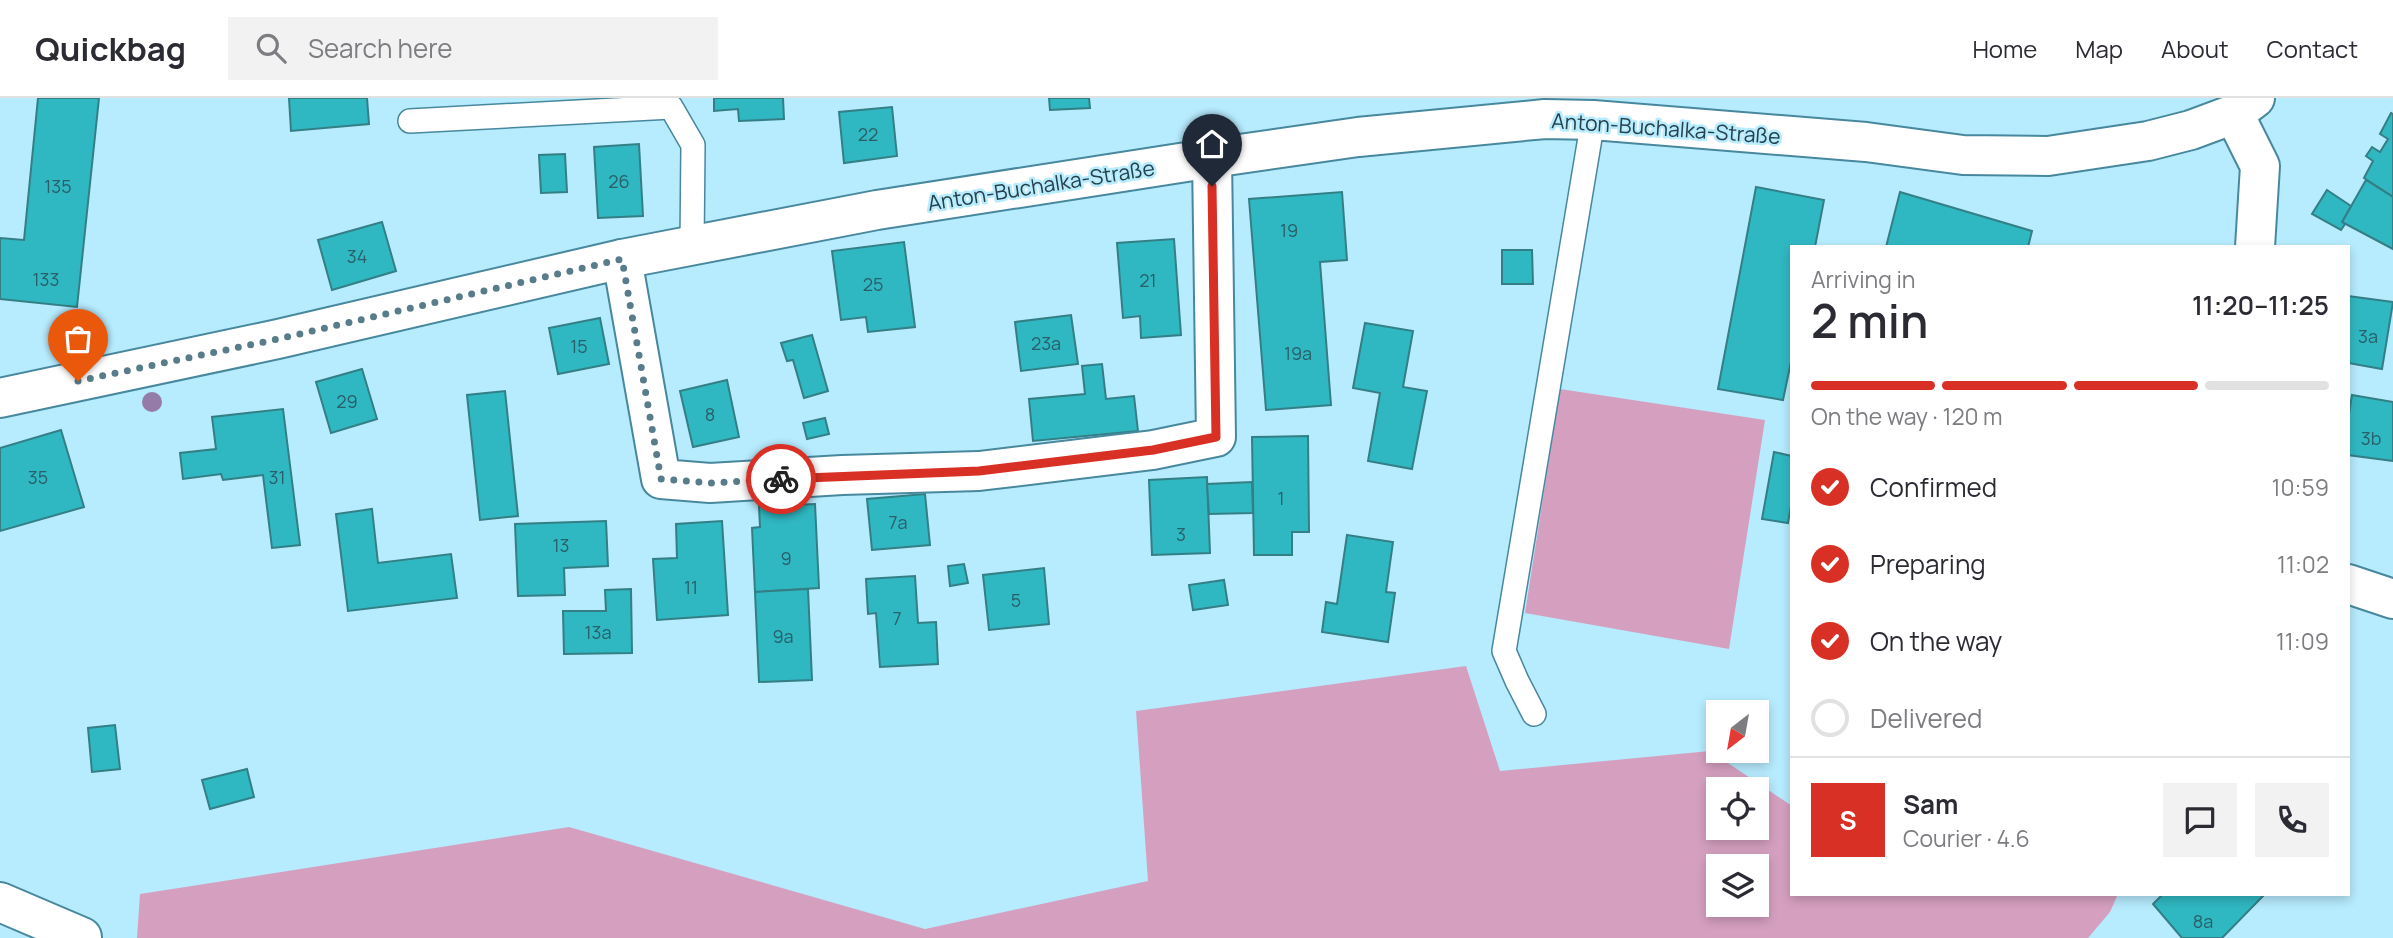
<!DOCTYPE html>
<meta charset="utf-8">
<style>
:root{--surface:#fff;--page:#f2f2f3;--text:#2b2b33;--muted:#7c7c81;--line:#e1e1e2;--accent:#d93025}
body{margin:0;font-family:Manrope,sans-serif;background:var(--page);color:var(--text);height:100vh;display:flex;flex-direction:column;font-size:26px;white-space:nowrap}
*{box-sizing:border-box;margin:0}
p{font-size:23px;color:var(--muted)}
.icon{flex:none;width:38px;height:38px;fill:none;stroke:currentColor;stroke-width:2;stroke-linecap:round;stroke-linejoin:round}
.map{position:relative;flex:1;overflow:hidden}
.side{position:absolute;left:1790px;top:147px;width:560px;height:651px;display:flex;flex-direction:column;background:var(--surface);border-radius:0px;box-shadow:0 4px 10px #0003}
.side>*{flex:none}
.needle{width:46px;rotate:211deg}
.tools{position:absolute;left:1706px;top:602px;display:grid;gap:14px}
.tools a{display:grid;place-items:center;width:63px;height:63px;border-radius:0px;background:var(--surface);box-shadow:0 4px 10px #0003;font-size:35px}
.pin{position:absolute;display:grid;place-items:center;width:60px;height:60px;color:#fff;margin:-72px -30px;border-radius:50% 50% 50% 0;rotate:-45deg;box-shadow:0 0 7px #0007}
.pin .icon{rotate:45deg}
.courier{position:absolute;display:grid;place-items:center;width:70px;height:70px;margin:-35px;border:5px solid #d93025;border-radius:50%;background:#fff;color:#222;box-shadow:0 2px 9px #0007}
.headline em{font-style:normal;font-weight:600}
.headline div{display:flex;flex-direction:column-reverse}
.headline{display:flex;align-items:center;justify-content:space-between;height:119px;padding:0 21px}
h1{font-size:46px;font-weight:600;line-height:52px}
.bar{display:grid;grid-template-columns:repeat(4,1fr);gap:10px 7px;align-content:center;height:84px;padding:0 21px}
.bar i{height:9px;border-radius:5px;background:var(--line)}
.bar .selected{background:var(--accent)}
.bar p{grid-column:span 4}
.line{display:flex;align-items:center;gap:18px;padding:0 21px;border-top:2px solid var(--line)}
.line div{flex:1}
.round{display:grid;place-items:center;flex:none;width:74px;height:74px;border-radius:0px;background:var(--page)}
ol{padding:0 21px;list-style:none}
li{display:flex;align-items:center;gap:21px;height:77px}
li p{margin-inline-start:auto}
li .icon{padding:7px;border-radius:50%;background:var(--accent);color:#fff;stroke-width:4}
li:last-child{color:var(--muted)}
li i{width:38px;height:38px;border:4px solid var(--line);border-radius:50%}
header{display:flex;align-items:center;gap:42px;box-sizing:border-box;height:98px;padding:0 35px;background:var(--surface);border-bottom:2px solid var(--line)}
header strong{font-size:33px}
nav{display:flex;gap:38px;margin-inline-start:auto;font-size:24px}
.search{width:490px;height:63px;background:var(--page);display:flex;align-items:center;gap:18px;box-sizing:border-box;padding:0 24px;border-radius:0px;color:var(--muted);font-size:26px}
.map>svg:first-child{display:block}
</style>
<header>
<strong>Quickbag</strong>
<div class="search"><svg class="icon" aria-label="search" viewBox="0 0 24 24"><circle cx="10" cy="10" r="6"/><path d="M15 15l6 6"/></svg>Search here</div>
<nav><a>Home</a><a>Map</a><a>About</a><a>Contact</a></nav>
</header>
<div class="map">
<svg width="2393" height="840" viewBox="0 0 2393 840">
<rect width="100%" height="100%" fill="#b7ebfe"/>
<!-- green -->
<g fill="#d5a0c0" fill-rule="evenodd">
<path d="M1560 291 1765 322 1729 551 1525 515Z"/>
<path d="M1466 568 1500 673 1710 653 1792 708V796H2118L2110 814 2088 840H137L140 796 569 729 925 831 1148 783 1136 613ZM1718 691H1757V730H1718ZM1718 768H1757V807H1718Z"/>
</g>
<!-- building -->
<g fill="#30b8c2" stroke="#337f85" stroke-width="2">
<path d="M38 0H99L77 209 0 201V140L24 142Z"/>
<path d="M289 0H367L369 26 291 33Z"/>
<path d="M714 0H783L784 21 739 23 738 11 714 13Z"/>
<path d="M1049 0H1089L1090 10 1050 12Z"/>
<path d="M892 9 897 58 844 65 839 14Z"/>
<path d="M2391 15 2393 16V99L2364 80 2373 63 2366 58 2372 49 2380 54 2388 41 2380 36Z"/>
<path d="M639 46 643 118 598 120 594 49Z"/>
<path d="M565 56 567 94 541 95 539 57Z"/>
<path d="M2366 82 2393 99V151L2342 124Z"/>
<path d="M1756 89 1824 102 1815 149H1792V259L1783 302 1718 291Z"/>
<path d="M2327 92 2351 108 2342 124 2345 126 2341 132 2312 116Z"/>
<path d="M1342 94 1347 162 1320 164 1331 307 1266 312 1249 101Z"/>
<path d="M1900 94 2032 133 2028 149H1886Z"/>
<path d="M382 124 396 173 332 192 318 142Z"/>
<path d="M1174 141 1181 237 1141 240 1140 218 1123 220 1117 145Z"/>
<path d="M904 144 915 229 868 234 866 219 841 222 832 153Z"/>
<path d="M1502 152H1532L1533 186H1502Z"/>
<path d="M2348 198 2393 204 2382 271 2348 265Z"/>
<path d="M1071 217 1078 266 1021 273 1015 224Z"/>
<path d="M600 220 609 266 558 276 549 230Z"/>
<path d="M1365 225 1413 233 1403 289 1427 293 1412 371 1368 363 1380 295 1353 290Z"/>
<path d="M812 237 828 293 804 300 793 262 787 263 781 245Z"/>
<path d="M1102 266 1106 301 1134 298 1138 333 1033 343 1029 301 1085 296 1082 268Z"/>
<path d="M362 271 377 321 331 335 316 284Z"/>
<path d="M727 282 739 339 693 349 680 293Z"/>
<path d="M505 293 518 418 480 422 467 297Z"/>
<path d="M2352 297 2393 304V363L2348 357V322Z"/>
<path d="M283 311 300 447 272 450 263 377 223 382 221 376 183 381 180 355 216 351 212 319Z"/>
<path d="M825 320 829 336 807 341 803 325Z"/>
<path d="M61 332 84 409 0 433V350Z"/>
<path d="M1308 338 1309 434H1292V457H1254L1252 339Z"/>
<path d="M1774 354 1792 358V402L1788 425 1762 421Z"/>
<path d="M1207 379 1210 455 1152 457 1149 382Z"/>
<path d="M1252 384 1253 415 1209 416 1207 386Z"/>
<path d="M925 396 930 447 872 452 867 401Z"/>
<path d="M815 406 819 490 755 494 752 430 760 429 759 408Z"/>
<path d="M372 411 378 465 451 456 457 500 348 513 336 416Z"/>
<path d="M606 423 608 468 564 470 565 497 518 498 515 426Z"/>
<path d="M722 423 728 517 657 522 653 461 677 460 676 426Z"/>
<path d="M1347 437 1393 444 1386 494 1395 495 1388 544 1322 534 1326 504 1337 506Z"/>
<path d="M964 466 968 485 950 488 948 468Z"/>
<path d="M1044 470 1049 526 989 532 983 477Z"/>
<path d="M915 478 918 525 936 524 938 566 880 569 876 515 868 516 866 481Z"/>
<path d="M1224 482 1228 507 1193 512 1189 487Z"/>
<path d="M631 491 632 555 564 556 563 513H606L605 492Z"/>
<path d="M808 491 812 582 759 584 755 494Z"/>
<path d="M115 627 120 671 92 674 88 630Z"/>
<path d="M247 671 254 699 210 711 202 682Z"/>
<path d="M2163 796H2265L2222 840H2182L2153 806Z"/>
</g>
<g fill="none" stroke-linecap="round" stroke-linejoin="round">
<defs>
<g id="service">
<path d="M410 23 671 9 693 47 692 148"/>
<path d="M1534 616 1517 583 1504 553 1593 22"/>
</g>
<g id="minor">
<path d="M2234 16 2260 68 2255 149"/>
<path d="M622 161 661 381 710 385 842 377 979 373 1153 352 1216 339 1212 60"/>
<path d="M0 300 278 241 622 161 877 112 1212 60 1358 39 1545 21 1593 22 1866 44 1963 57 2048 58 2148 43 2191 32 2234 16 2255 0"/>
<path d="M2348 486 2393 501"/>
<path d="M0 804 82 839"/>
</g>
</defs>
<!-- service casing -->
<use href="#service" stroke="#48889e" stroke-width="26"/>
<!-- minor casing -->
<use href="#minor" stroke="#48889e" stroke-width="42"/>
<!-- service -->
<use href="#service" stroke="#fff" stroke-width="23"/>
<!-- minor -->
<use href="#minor" stroke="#fff" stroke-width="38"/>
</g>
<!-- trees -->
<circle fill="#957ba7" cx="152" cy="304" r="10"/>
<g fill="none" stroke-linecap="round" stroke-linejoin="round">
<!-- done -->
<path stroke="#597c8a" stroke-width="7" stroke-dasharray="0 12.6" d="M78 283 278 241 622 161 661 381 710 385 781 381"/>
<!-- route -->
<path stroke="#d93025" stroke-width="9" d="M781 381 979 373 1153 352 1216 339 1212 88"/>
</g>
<g text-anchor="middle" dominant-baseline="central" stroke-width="5" stroke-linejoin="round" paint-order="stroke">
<!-- number labels -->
<g font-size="18" fill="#285f69">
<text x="868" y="36">22</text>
<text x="619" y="83">26</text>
<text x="58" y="88">135</text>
<text x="1289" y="132">19</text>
<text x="357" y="158">34</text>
<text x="46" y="181">133</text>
<text x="1148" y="182">21</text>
<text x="873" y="186">25</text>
<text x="2368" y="238">3a</text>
<text x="1046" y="245">23a</text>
<text x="579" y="248">15</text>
<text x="1298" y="255">19a</text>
<text x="347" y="303">29</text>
<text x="710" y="316">8</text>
<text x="2371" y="340">3b</text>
<text x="38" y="379">35</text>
<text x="277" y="379">31</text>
<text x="1281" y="400">1</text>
<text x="898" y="424">7a</text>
<text x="1181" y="436">3</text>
<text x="561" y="447">13</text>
<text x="786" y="460">9</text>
<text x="691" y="489">11</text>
<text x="1016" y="502">5</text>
<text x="897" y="520">7</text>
<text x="598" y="534">13a</text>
<text x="783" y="538">9a</text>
<text x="2203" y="823">8a</text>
</g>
<!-- street labels -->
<g font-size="21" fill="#26414b" stroke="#b7ebfe">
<text transform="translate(1666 30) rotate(4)">Anton-Buchalka-Straße</text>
<text transform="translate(1041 87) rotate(-9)">Anton-Buchalka-Straße</text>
</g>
</g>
</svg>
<div class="tools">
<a><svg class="needle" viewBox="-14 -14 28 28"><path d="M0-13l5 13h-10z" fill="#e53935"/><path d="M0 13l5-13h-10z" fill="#7c7c81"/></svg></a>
<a><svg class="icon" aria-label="locate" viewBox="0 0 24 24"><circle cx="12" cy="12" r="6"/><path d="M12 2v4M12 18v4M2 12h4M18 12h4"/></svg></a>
<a><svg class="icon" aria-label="layers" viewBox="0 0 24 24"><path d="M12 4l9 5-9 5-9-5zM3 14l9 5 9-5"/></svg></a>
</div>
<div class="pin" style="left:78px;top:283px;background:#ea580c"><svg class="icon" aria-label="bag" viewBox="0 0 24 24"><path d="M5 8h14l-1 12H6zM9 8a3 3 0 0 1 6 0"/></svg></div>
<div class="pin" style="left:1212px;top:88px;background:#1f2937"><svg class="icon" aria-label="home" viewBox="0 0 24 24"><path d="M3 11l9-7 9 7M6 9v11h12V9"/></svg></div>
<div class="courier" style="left:781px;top:381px"><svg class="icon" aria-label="bike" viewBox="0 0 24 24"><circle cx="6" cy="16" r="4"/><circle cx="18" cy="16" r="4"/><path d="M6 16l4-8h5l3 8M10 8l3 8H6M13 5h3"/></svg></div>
<section class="side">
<div class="headline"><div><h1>2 min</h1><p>Arriving in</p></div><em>11:20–11:25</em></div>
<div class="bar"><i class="selected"></i><i class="selected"></i><i class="selected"></i><i></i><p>On the way · 120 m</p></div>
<ol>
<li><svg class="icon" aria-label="check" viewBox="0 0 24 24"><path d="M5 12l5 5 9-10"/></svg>Confirmed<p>10:59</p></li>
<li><svg class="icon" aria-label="check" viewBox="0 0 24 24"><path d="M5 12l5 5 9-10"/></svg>Preparing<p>11:02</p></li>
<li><svg class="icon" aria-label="check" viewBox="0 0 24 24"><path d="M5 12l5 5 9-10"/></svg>On the way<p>11:09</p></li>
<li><i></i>Delivered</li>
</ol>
<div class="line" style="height:126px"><b class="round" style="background:var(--accent);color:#fff">S</b><div><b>Sam</b><p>Courier · 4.6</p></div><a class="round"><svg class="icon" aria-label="chat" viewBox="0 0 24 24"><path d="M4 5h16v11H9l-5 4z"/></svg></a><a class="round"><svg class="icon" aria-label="phone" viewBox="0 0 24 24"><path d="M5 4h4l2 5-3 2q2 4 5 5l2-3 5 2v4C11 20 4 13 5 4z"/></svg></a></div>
</section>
</div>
